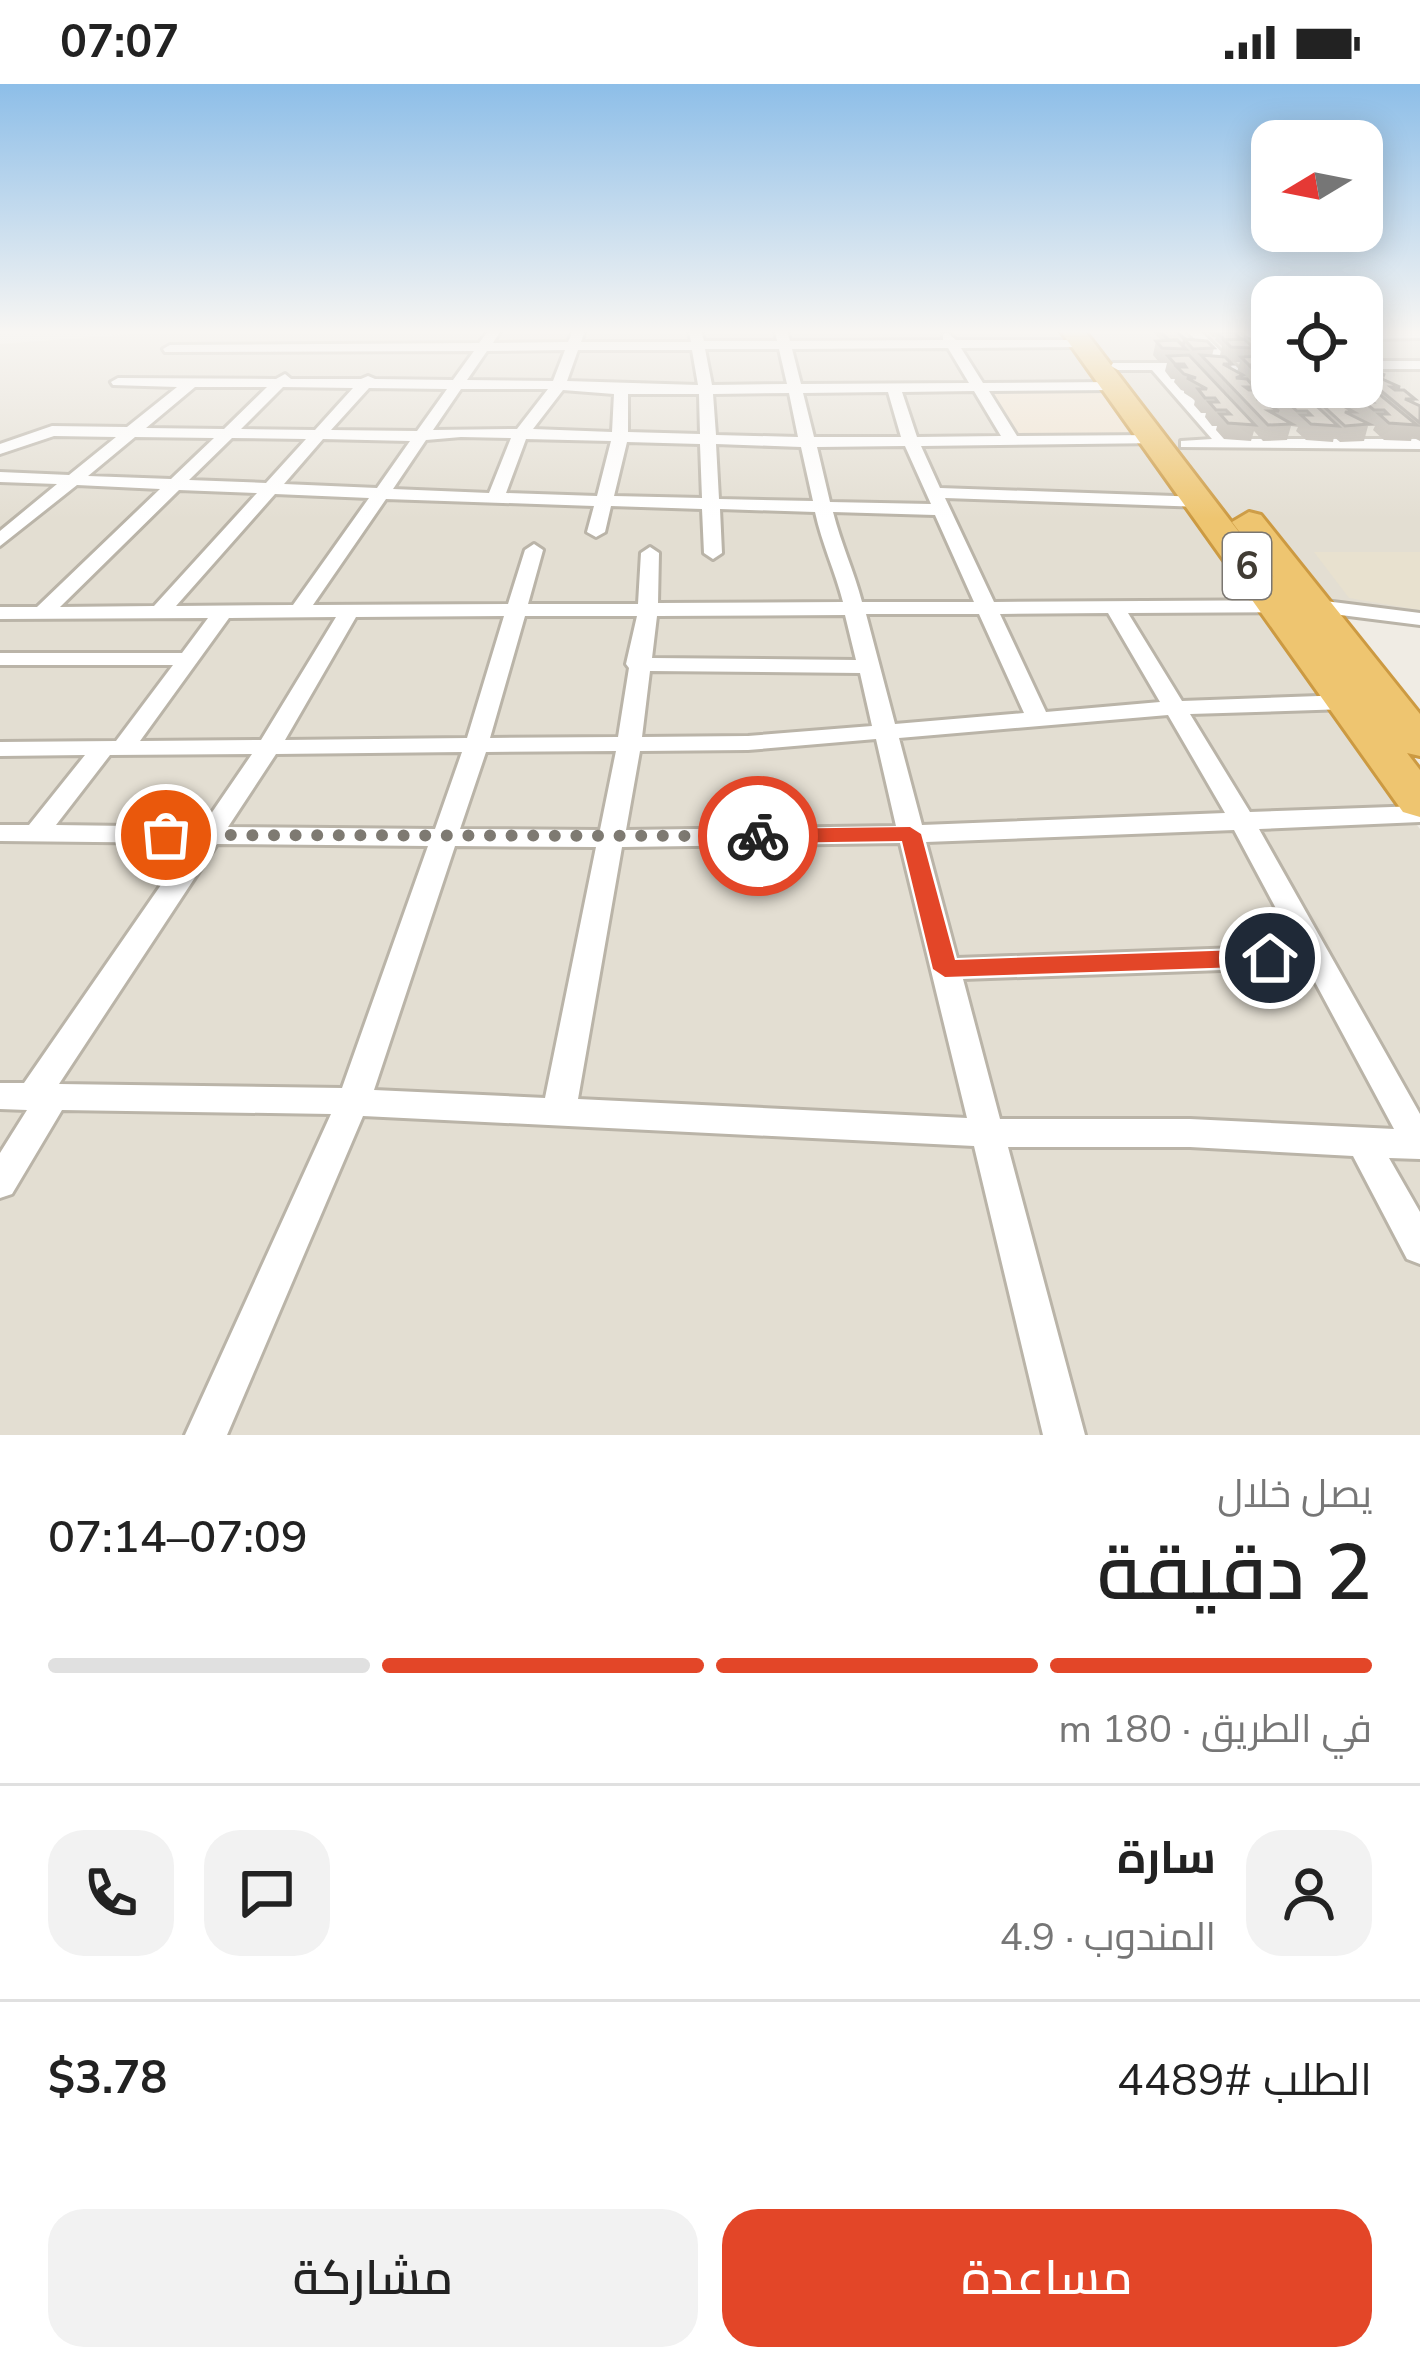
<!DOCTYPE html>
<html lang="ar">
<meta charset="utf-8">
<style>
:root{--surface:#fff;--page:#f2f2f2;--text:#222;--muted:#767676;--line:#e0e0e0;--accent:#e34628}
body{margin:0;font-family:"Nunito Sans",Cairo,sans-serif;background:var(--page);color:var(--text);direction:rtl;height:100vh;display:flex;flex-direction:column;font-size:45px;white-space:nowrap}
*{box-sizing:border-box;margin:0}
p{font-size:39px;color:var(--muted)}
.icon{flex:none;width:66px;height:66px;fill:none;stroke:currentColor;stroke-width:2;stroke-linecap:round;stroke-linejoin:round}
.map{position:relative;height:1351px;overflow:hidden;direction:ltr}
.panel{display:flex;flex-direction:column;background:var(--surface);flex:1}
.panel>*{flex:none}
.needle{width:78px;rotate:260deg}
.buttons{position:absolute;left:1251px;top:36px;display:grid;gap:24px}
.buttons a{display:grid;place-items:center;width:132px;height:132px;border-radius:24px;background:var(--surface);box-shadow:0 6px 30px #0003;font-size:60px}
.pin{position:absolute;display:grid;place-items:center;width:102px;height:102px;color:#fff;margin:-51px;border:6px solid #fff;border-radius:50%;box-shadow:0 3px 12px #0007}
.courier{position:absolute;display:grid;place-items:center;width:120px;height:120px;margin:-60px;border:9px solid #e34628;border-radius:50%;background:#fff;color:#222;box-shadow:0 3px 15px #0007}
.head em{font-style:normal;font-weight:600}
.head div{display:flex;flex-direction:column-reverse}
.head{display:flex;align-items:center;justify-content:space-between;height:204px;padding:0 48px}
h1{font-size:78px;font-weight:600;line-height:90px}
.bar{display:grid;grid-template-columns:repeat(4,1fr);gap:18px 12px;align-content:center;height:144px;padding:0 48px}
.bar i{height:15px;border-radius:9px;background:var(--line)}
.bar .on{background:var(--accent)}
.bar p{grid-column:span 4}
.line{display:flex;align-items:center;gap:30px;padding:0 48px;border-top:3px solid var(--line)}
.line div{flex:1}
.round{display:grid;place-items:center;flex:none;width:126px;height:126px;border-radius:36px;background:var(--page)}
.action{display:flex;gap:24px;margin-top:auto;padding:24px 48px}
.action a{flex:1;height:138px;border-radius:36px;background:var(--accent);color:#fff;font-size:48px;font-weight:600;line-height:138px;text-align:center}
.action a+a{background:var(--page);color:var(--text)}
.status{display:flex;justify-content:space-between;align-items:center;height:84px;padding:0 60px;background:var(--surface);direction:ltr}
.status svg{height:33px;fill:currentColor}
.map>svg:first-child{display:block}
</style>
<div class="status"><b>07:07</b><svg viewBox="0 0 49 12"><path d="M0 12V9h3v3zM5 12V6h3v6zM10 12V3h3v9zM15 12V0h3v12zM26 1h20v11H26zM47 4h2v5h-2z"/></svg></div>
<div class="map">
<svg width="1420" height="1351" viewBox="0 0 1420 1351">
<rect width="100%" height="100%" fill="#f0ece4"/>
<!-- residential -->
<path fill="#e3ded2" d="M187 246H1272V303H1362V246H1420V531L1349 518 1248 512 1420 745V1351H0V260Z"/>
<!-- commercial -->
<path fill="#f0e3d0" d="M1108 304 1146 353 1017 355 989 310Z"/>
<!-- education -->
<path fill="#e8e1cf" d="M1314 468H1420V526L1349 514Z"/>
<g fill="none" stroke-linecap="round" stroke-linejoin="round">
<defs>
<g id="street">
<path d="M489 246H501L493 259 568 258 573 246H585L581 258H691L689 246H701L704 257H777L775 246H787L790 257 943 256V250L948 249 956 256H1087L1089 259 1082 263 961 264 983 299 1114 298 1121 302 1114 306 989 307 1017 352 1156 351 1164 356 1162 359 921 362 940 404 1203 413 1212 418 1203 423 945 414 994 518 1317 516 1420 529V541L1317 528 1128 529 1182 617 1347 611 1358 618 1347 625 1190 630 1250 728 1420 722V738L1259 745 1420 1030V1075L1389 1074 1420 1128V1180L1407 1175 1353 1072 1190 1063H1008L1085 1351H1043L974 1062 363 1032 227 1351H185L331 1030 62 1026 12 1110 0 1114V1069L27 1026 0 1025V999H24L190 759 0 757V741H29L85 671 0 672V658L116 657 173 581H0V569H182L208 534 0 535V523H37L160 405 77 401 0 462V447L57 400 0 398V388L69 391 116 353 54 352 0 370V360L52 342 127 343 177 303 113 301 111 298 118 294 276 295 285 290 291 295H361L368 292 375 295 453 296 474 267 165 268 163 265 170 261 479 259ZM948 264 969 299 801 300 792 265ZM705 265H779L787 300 712 301ZM565 266 553 297 467 296 487 267ZM578 266H692L698 301 567 297ZM195 303H267L224 345 146 344ZM283 303 353 304 315 346 241 345ZM369 304 447 305 417 347 331 346ZM461 305H548L517 345 433 346ZM563 306 614 310 612 348 533 345ZM974 307 1001 352 917 353 902 308ZM888 308 901 353H814L803 309ZM789 309 798 353 716 351 713 310ZM628 310H699L700 350 628 348ZM135 353 214 354 171 395 88 392ZM461 353 511 354 489 409 393 405 426 356ZM232 354 306 355 266 399 189 396ZM323 355 410 357 377 404 284 400ZM526 355 611 357 597 412 506 409ZM627 358 700 360 702 414 614 412ZM716 360 801 363 813 417 719 415ZM905 362 931 420 830 418 817 363ZM179 406 257 409 154 522 60 523ZM275 410 369 414 293 521 176 522ZM386 415 594 422 587 448 596 453 605 448 611 422 702 425 704 469 713 475 722 469 720 425 815 428C822 460 835 487 843 518L658 519 659 469 650 463 641 469 638 520H528L543 466 534 460 525 466 508 520 313 521ZM833 428 935 431 974 518H862C854 487 841 460 833 428ZM1108 529 1160 618 1046 628 1000 530ZM866 530H979L1024 629 895 640ZM845 531 856 576 652 574 657 532ZM504 532 467 654 285 656 356 533ZM525 532H637L626 580 629 584 618 653 490 654ZM336 533 261 656 140 657 229 534ZM650 587 860 589 872 642 748 652 642 653ZM1168 631 1225 729 922 741 899 654ZM876 655 896 742 626 746 640 667 748 666ZM616 667 600 746 460 745 486 668ZM462 668 435 745 228 743 276 670ZM252 670 202 743 56 741 110 671ZM1234 746 1296 862 957 874 926 758ZM900 759 967 1034 578 1015 622 763ZM217 760 428 762 342 1004 59 1000ZM455 762 596 763 545 1014 374 1006ZM1307 883 1394 1045 1190 1035H1000L963 895Z"/>
<path d="M1186 246H1199L1246 292V298H1236Z"/>
<path d="M1240 246H1254L1272 262V273Z"/>
<path d="M1420 246V254L1362 255V247Z"/>
<rect x="1362" y="277" width="58" height="8"/>
<path d="M1113 279H1204L1206 282 1199 286H1167L1229 355H1420V365L1181 363V357L1212 355 1152 286H1118L1111 282Z"/>
</g>
<path id="highway" d="M1060 246H1084L1275 495 1232 438 1249 428 1261 431 1420 630V672L1407 669 1420 686V733L1403 728Z"/>
</defs>
<!-- street casing -->
<use href="#street" stroke="#bab4a8" stroke-width="6"/>
<!-- highway casing -->
<use href="#highway" stroke="#cc9a42" stroke-width="6"/>
<!-- street -->
<use href="#street" fill="#fff" fill-rule="evenodd"/>
<!-- highway -->
<use href="#highway" fill="#eec570" fill-rule="evenodd"/>
</g>
<!-- wall -->
<path fill="#b3aca1" fill-rule="evenodd" d="M1151 246H1175L1185 255 1214 264 1212 272 1222 273 1220 271 1222 262 1215 256 1216 253H1213L1204 246H1231L1230 248 1250 260 1251 255 1272 256V303H1362V273L1371 280 1370 284 1385 291 1384 296 1400 303 1399 306 1415 315 1414 319 1420 322V357L1412 353 1411 357 1384 356 1373 346 1375 342H1368L1364 357 1340 358 1334 353 1333 358 1306 356 1296 347 1298 343 1291 342 1287 356 1263 357 1254 347 1251 357 1224 355 1216 346 1217 342H1212L1205 333 1206 329H1201L1194 321 1195 316 1184 309V307L1181 306 1174 298 1175 295H1171L1165 287 1167 279 1159 278 1153 271 1156 257 1161 256ZM1230 278H1240L1237 288 1231 284 1232 280Z"/>
<!-- building -->
<g fill="#d0c8bb" stroke="#928c83" stroke-width="3">
<path d="M1159 246H1175L1185 255 1183 261 1177 256H1169Z"/>
<path d="M1217 248H1234L1241 255 1225 256Z"/>
<path d="M1184 255 1207 257 1214 264 1193 265Z"/>
<path d="M1244 255 1254 264 1231 263 1224 256Z"/>
<path d="M1251 255 1272 256V264L1261 265Z"/>
<path d="M1177 256 1186 265 1162 264 1156 257Z"/>
<path d="M1189 271 1255 341 1228 339 1220 330H1230L1226 326H1216L1209 318H1218L1215 314H1205L1198 305H1207L1187 294H1196L1184 290 1177 283H1186L1184 280H1175L1168 272Z"/>
<path d="M1201 271 1225 273 1232 280H1223L1243 291 1236 294 1247 295 1254 303H1245L1249 306H1258L1266 315H1257L1279 327H1269L1292 340 1268 341Z"/>
<path d="M1263 272 1272 281V294L1269 291H1260L1252 284H1261L1258 281H1249L1241 273Z"/>
<path d="M1362 273 1371 280H1362L1385 291H1376L1380 294 1400 303H1391L1395 306H1404L1415 315H1405L1420 322V339L1362 291Z"/>
<path d="M1362 296 1417 341 1389 339 1379 330H1388L1384 326H1374L1364 318H1373L1369 314H1359L1350 306H1359L1354 303H1362Z"/>
<path d="M1272 303H1296L1338 342 1311 340 1301 331H1311L1307 327H1297L1288 319H1298L1294 315H1284L1275 306H1285Z"/>
<path d="M1303 303H1327H1318L1322 307H1331L1340 315H1331L1354 328H1345L1369 340 1345 342Z"/>
</g>
<!-- sky -->
<linearGradient id="sky" x2="0" y2="1"><stop stop-color="#8dbee8"/><stop offset="0.57" stop-color="#f8f6f3"/><stop offset="1" stop-color="#f8f6f3" stop-opacity="0"/></linearGradient>
<rect width="1420" height="435" fill="url(#sky)"/>
<!-- route -->
<path fill="#e34628" d="M910 743 921 750 955 876 1270 865 1281 874 1270 882 945 893 933 885 902 757 758 759 747 752 758 745Z"/>
<g fill="none" stroke-linecap="round" stroke-linejoin="round">
<!-- done -->
<path stroke="#7e7a72" stroke-width="12" stroke-dasharray="0 21.6" d="M166 751 758 752"/>
</g>
<g text-anchor="middle" dominant-baseline="central" stroke-width="9" stroke-linejoin="round" paint-order="stroke">
<!-- shield labels -->
<rect fill="#fff" stroke="#7a7671" stroke-width="3" x="1223" y="449" width="48" height="66" rx="9"/>
<g font-size="39" font-weight="bold" fill="#413c34">
<text x="1247" y="482">6</text>
</g>
</g>
</svg>
<div class="buttons">
<a><svg class="needle" viewBox="-14 -14 28 28"><path d="M0-13l5 13h-10z" fill="#e53935"/><path d="M0 13l5-13h-10z" fill="#767676"/></svg></a>
<a><svg class="icon" aria-label="locate" viewBox="0 0 24 24"><circle cx="12" cy="12" r="6"/><path d="M12 2v4M12 18v4M2 12h4M18 12h4"/></svg></a>
</div>
<div class="pin" style="left:166px;top:751px;background:#ea580c"><svg class="icon" aria-label="bag" viewBox="0 0 24 24"><path d="M5 8h14l-1 12H6zM9 8a3 3 0 0 1 6 0"/></svg></div>
<div class="pin" style="left:1270px;top:874px;background:#1f2937"><svg class="icon" aria-label="home" viewBox="0 0 24 24"><path d="M3 11l9-7 9 7M6 9v11h12V9"/></svg></div>
<div class="courier" style="left:758px;top:752px"><svg class="icon" aria-label="bike" viewBox="0 0 24 24"><circle cx="6" cy="16" r="4"/><circle cx="18" cy="16" r="4"/><path d="M6 16l4-8h5l3 8M10 8l3 8H6M13 5h3"/></svg></div>
</div>
<section class="panel">
<div class="head"><div><h1>2 دقيقة</h1><p>يصل خلال</p></div><em>07:09–07:14</em></div>
<div class="bar"><i class="on"></i><i class="on"></i><i class="on"></i><i></i><p>في الطريق · 180 m</p></div>
<div class="line" style="height:216px"><a class="round"><svg class="icon" aria-label="person" viewBox="0 0 24 24"><circle cx="12" cy="8" r="4"/><path d="M4 21q1-7 8-7t8 7"/></svg></a><div><b>سارة</b><p>المندوب · 4.9</p></div><a class="round"><svg class="icon" aria-label="chat" viewBox="0 0 24 24"><path d="M4 5h16v11H9l-5 4z"/></svg></a><a class="round"><svg class="icon" aria-label="phone" viewBox="0 0 24 24"><path d="M5 4h4l2 5-3 2q2 4 5 5l2-3 5 2v4C11 20 4 13 5 4z"/></svg></a></div>
<div class="line" style="height:156px"><div>الطلب #4489</div><b>$3.78</b></div>
<div class="action"><a>مساعدة</a><a>مشاركة</a></div>
</section>
